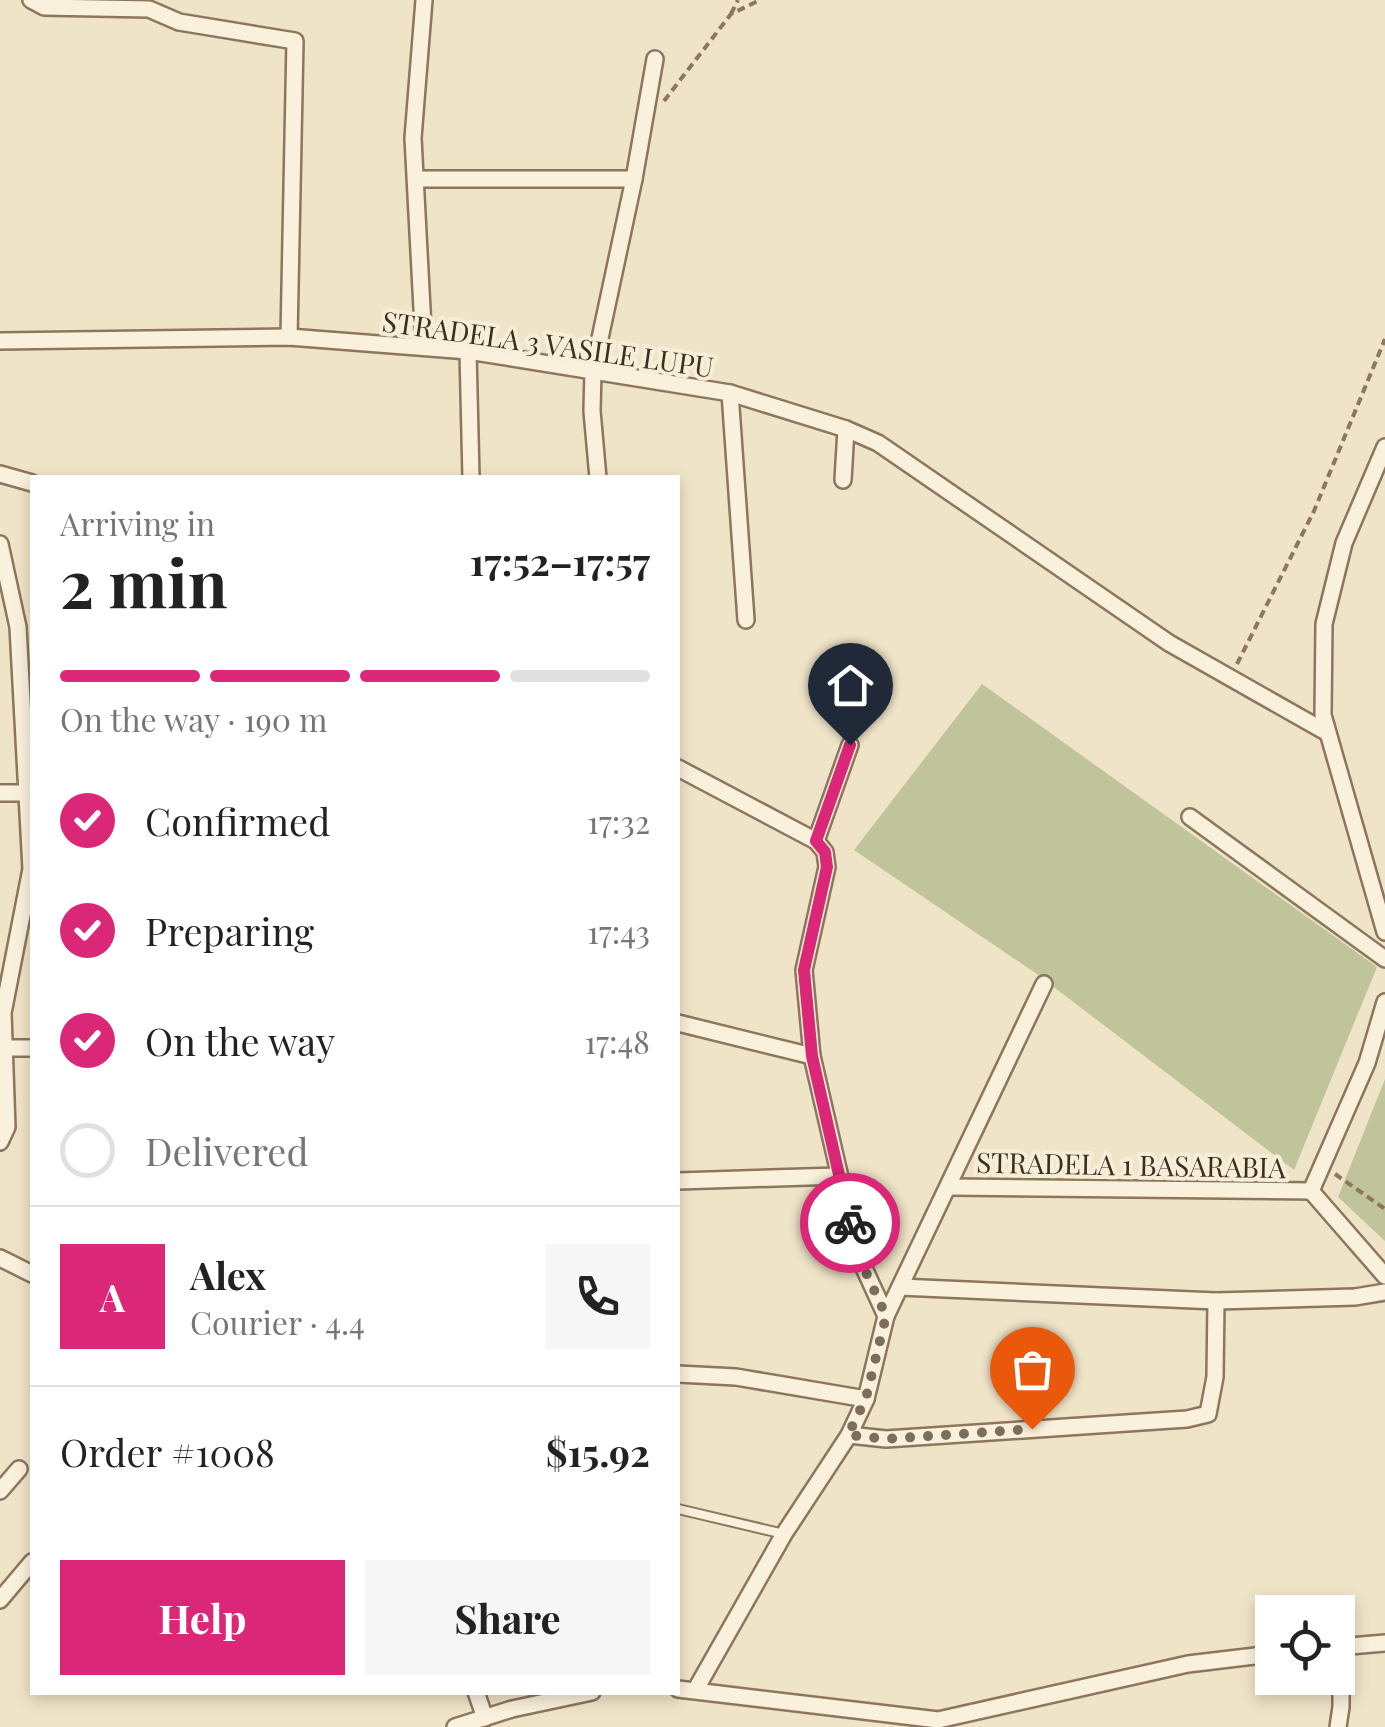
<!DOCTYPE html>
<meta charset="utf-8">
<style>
:root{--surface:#fff;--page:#f6f6f6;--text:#222;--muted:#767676;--line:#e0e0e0;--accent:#db2777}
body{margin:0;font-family:"Playfair Display",serif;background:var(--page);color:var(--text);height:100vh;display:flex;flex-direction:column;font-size:38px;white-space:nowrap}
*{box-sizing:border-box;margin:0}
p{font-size:32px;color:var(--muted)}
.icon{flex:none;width:55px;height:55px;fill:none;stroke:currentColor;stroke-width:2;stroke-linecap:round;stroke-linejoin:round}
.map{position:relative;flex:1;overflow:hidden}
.side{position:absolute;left:30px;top:475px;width:650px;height:1220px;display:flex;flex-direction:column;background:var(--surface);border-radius:0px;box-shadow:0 5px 15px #0003}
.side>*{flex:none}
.buttons{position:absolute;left:1255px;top:1595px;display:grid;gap:20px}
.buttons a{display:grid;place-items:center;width:100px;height:100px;border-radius:0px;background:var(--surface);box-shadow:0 5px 15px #0003;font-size:50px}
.pin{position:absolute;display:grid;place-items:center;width:85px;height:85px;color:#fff;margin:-102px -42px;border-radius:50% 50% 50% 0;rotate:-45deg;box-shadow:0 0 10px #0007}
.pin .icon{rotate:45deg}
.courier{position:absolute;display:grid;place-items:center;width:100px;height:100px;margin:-50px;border:8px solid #db2777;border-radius:50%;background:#fff;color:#222;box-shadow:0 2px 12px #0007}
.headline em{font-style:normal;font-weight:700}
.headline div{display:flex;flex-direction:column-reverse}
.headline{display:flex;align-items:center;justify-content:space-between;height:170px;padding:0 30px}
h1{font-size:65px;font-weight:700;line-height:75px}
.bar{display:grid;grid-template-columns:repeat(4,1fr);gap:15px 10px;align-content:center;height:120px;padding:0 30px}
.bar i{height:12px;border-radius:8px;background:var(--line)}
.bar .on{background:var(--accent)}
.bar p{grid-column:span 4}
.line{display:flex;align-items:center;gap:25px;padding:0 30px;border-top:2px solid var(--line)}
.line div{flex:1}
.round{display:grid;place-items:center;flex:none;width:105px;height:105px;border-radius:0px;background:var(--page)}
ol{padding:0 30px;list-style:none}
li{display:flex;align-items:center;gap:30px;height:110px}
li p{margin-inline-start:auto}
li .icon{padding:10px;border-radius:50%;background:var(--accent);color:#fff;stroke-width:4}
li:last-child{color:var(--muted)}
li i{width:55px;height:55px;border:5px solid var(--line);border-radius:50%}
.cta{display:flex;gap:20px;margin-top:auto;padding:20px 30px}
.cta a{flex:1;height:115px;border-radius:0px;background:var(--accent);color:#fff;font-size:40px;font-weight:700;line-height:115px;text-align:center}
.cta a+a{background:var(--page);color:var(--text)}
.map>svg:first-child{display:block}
</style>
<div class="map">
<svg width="1385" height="1727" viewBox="0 0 1385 1727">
<rect width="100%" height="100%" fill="#f0e4c8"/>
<!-- cemetery -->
<g fill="#bfc49a">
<path d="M982 684 1377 967 1294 1170 1034 972 854 850Z"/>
<path d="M1385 1079V1241L1338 1197Z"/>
</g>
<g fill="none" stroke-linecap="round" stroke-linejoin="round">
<defs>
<path id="service" d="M678 1509 784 1534"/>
<g id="minor">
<path d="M31 0 44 7 149 9 179 22 295 41 289 337"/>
<path d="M424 0 413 138 424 347"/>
<path d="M416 179H634"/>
<path d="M0 341 289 337 468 351 730 393 846 429 878 443 1169 643 1326 732"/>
<path d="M468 351 471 478"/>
<path d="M730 393 746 620"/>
<path d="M1385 447 1344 543 1324 624 1323 715 1385 932"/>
<path d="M0 474 32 483"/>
<path d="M598 478 592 411 593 371 634 179 655 59"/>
<path d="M843 480 846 429"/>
<path d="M0 544 18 627 31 869 3 1013 7 1127 0 1142"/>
<path d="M678 768 816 841 825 852 827 867 804 970 812 1056 858 1255 886 1316 866 1399 849 1435 784 1534 696 1689"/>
<path d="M0 793H27"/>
<path d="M1190 817 1385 959"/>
<path d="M816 841 850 745"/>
<path d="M678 1023 812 1056"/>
<path d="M4 1048H32"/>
<path d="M678 1181 838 1176"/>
<path d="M950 1187 1311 1191"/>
<path d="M1311 1191 1367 1063 1385 1002"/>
<path d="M1311 1191 1385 1276"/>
<path d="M0 1258 32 1274"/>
<path d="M900 1287 1216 1301 1355 1297 1385 1292"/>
<path d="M886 1316 1044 984"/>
<path d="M678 1374 736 1377 866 1399"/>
<path d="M849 1435 886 1439 1187 1419 1208 1414 1215 1377 1216 1301"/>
<path d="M0 1491 19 1469"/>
<path d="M0 1600 32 1562"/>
<path d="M1338 1647 1385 1643"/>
<path d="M678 1689 938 1720 1188 1664 1272 1654"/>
<path d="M476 1692 485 1718"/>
<path d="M455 1727 512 1709 592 1692"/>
<path d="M1338 1727 1341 1707V1646"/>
</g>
</defs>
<!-- service casing -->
<use href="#service" stroke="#8d765c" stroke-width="12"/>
<!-- minor casing -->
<use href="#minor" stroke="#8d765c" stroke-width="20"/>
<!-- path -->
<g stroke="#8d765c" stroke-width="4" stroke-dasharray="8 5" stroke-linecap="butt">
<path d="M731 14 738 0"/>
<path d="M664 101 731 14 760 0"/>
<path d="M1237 664 1314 511 1385 339"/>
<path d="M1335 1174 1385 1209"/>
</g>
<!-- service -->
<use href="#service" stroke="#faf1dc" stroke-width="8"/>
<!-- minor -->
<use href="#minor" stroke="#faf1dc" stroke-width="15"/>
</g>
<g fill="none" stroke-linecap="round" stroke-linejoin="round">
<!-- done -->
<path stroke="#7c6e5b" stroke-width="10" stroke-dasharray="0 18" d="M850 1223 858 1255 886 1316 866 1398 848 1435 886 1439 1032 1429"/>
<!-- route -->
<path stroke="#db2777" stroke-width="12" d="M850 1223 812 1056 804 970 827 867 825 852 816 841 850 745"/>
</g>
<g text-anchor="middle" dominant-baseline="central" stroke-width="8" stroke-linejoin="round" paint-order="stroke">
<!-- street labels -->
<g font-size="28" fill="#3d2e20" stroke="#f7eed8">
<text transform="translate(548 343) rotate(8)">STRADELA 3 VASILE LUPU</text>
<text transform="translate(1131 1164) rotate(1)">STRADELA 1 BASARABIA</text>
</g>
</g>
</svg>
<div class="buttons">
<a><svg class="icon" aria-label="locate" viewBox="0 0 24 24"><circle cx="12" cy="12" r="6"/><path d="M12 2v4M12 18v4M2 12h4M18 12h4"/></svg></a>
</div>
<div class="pin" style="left:1032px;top:1429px;background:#ea580c"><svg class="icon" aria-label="bag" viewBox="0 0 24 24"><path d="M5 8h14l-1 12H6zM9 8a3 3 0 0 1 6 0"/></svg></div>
<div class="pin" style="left:850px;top:745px;background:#1f2937"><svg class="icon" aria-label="home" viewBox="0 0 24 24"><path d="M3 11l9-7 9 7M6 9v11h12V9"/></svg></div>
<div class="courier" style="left:850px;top:1223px"><svg class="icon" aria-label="bike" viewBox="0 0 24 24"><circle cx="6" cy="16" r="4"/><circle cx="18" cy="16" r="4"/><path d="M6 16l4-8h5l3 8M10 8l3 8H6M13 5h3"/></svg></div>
<section class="side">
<div class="headline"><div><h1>2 min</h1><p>Arriving in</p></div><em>17:52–17:57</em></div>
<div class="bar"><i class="on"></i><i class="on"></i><i class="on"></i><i></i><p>On the way · 190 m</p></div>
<ol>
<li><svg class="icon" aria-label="check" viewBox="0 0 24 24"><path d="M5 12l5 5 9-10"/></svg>Confirmed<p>17:32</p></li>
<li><svg class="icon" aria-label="check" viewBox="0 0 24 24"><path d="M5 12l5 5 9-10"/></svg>Preparing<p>17:43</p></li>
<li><svg class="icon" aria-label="check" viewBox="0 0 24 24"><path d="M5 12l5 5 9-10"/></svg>On the way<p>17:48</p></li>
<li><i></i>Delivered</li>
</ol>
<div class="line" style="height:180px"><b class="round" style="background:var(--accent);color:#fff">A</b><div><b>Alex</b><p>Courier · 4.4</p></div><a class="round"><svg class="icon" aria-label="phone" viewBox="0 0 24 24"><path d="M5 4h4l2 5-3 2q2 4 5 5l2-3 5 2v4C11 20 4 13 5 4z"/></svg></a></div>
<div class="line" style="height:130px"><div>Order #1008</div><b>$15.92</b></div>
<div class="cta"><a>Help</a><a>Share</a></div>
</section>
</div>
